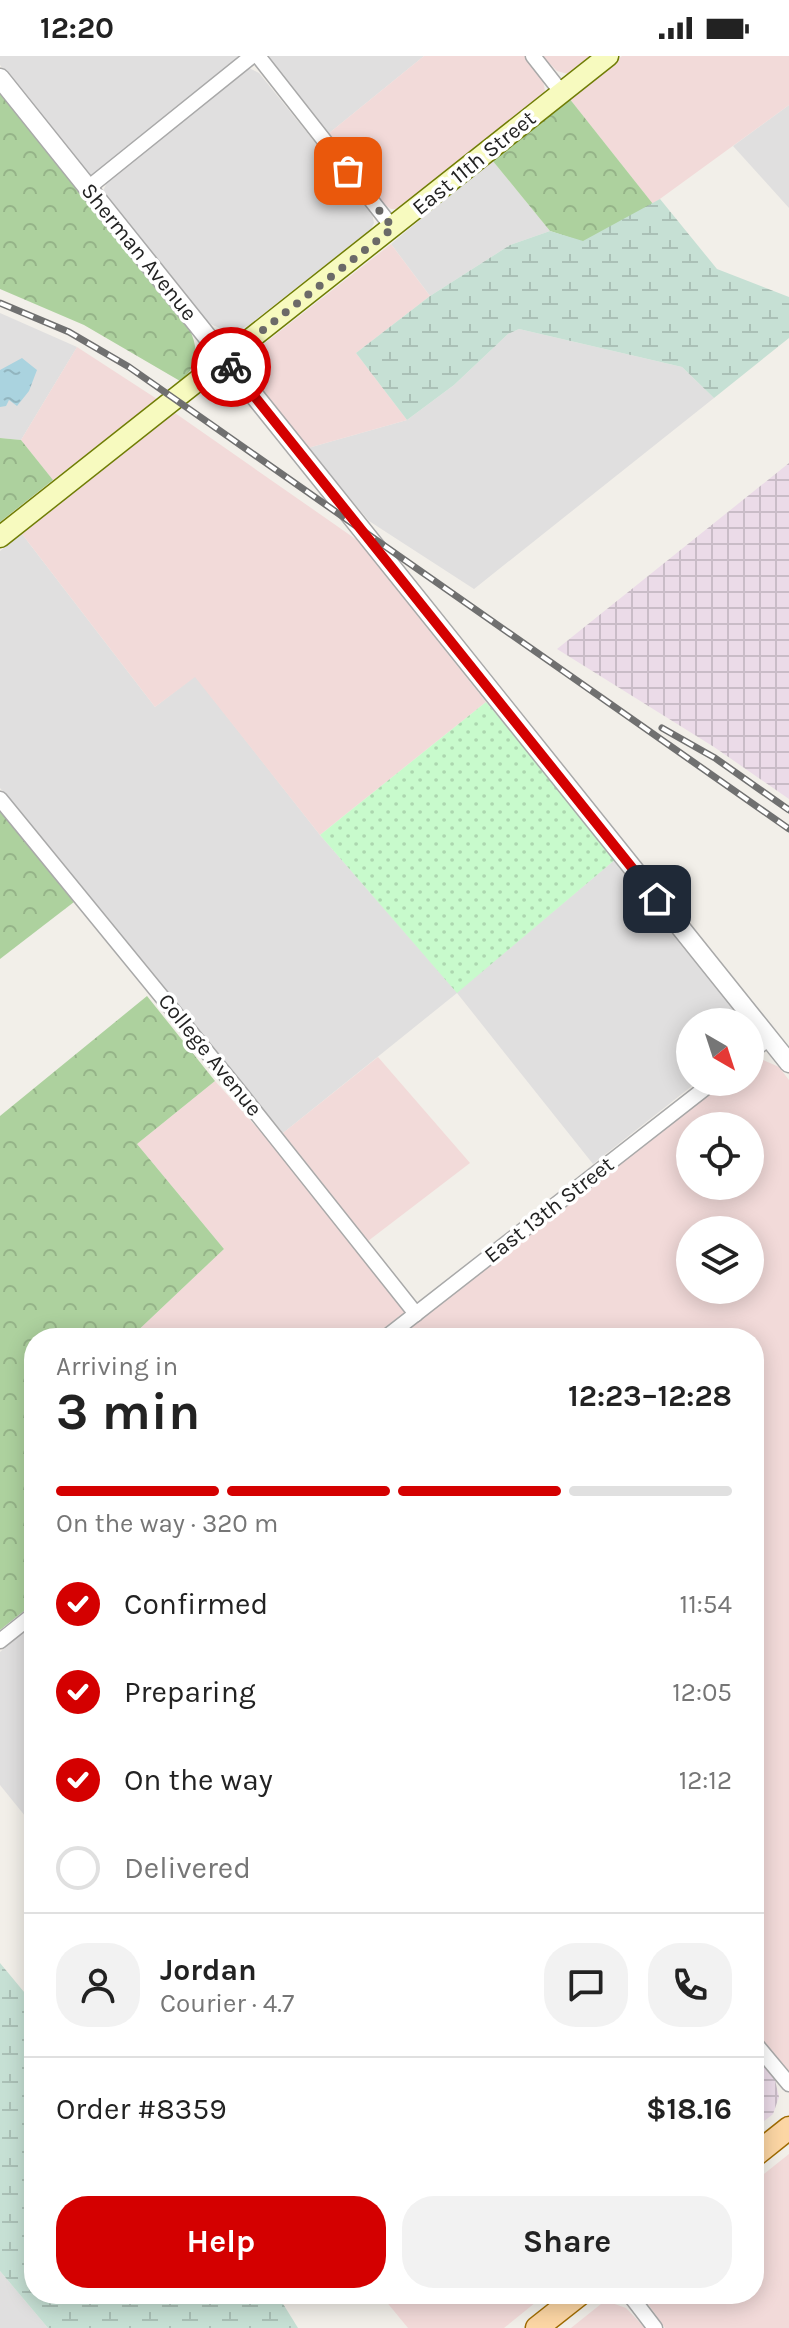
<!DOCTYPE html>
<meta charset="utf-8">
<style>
:root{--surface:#fff;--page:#f2f2f2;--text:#222;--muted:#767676;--line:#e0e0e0;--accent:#d40000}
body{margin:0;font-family:Karla,sans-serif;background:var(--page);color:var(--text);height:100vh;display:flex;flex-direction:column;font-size:30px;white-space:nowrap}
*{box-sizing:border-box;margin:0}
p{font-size:26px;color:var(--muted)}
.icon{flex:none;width:44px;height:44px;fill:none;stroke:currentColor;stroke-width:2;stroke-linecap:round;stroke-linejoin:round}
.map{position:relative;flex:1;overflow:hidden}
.panel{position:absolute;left:24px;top:1272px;width:740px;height:976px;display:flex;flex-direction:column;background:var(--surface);border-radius:32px;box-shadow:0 4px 20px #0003}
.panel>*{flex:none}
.needle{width:52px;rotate:141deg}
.tools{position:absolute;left:676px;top:952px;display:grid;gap:16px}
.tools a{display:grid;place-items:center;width:88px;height:88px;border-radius:50%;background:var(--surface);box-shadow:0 4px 20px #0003;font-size:40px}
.pin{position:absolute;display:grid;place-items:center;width:68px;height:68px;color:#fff;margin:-34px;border-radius:16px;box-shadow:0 4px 12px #0006}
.courier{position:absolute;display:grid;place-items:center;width:80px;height:80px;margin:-40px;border:6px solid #d40000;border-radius:50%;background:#fff;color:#222;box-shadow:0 2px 10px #0007}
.head em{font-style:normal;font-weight:700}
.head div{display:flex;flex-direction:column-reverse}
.head{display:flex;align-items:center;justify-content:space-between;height:136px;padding:0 32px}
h1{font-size:52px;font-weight:700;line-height:60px}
.bar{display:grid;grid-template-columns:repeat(4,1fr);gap:12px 8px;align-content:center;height:96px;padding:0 32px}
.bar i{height:10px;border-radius:6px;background:var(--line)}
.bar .current{background:var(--accent)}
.bar p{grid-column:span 4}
.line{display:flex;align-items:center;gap:20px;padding:0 32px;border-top:2px solid var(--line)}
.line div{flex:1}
.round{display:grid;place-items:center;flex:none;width:84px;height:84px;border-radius:32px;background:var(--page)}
ol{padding:0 32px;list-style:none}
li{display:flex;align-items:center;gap:24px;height:88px}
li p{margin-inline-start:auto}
li .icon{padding:8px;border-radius:50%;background:var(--accent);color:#fff;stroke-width:4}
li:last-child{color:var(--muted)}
li i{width:44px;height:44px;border:4px solid var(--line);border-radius:50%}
.action{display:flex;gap:16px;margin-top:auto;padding:16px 32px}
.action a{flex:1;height:92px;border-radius:32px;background:var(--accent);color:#fff;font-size:32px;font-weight:700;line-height:92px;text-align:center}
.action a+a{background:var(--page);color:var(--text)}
.status{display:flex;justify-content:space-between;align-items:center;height:56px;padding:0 40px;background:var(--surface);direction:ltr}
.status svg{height:22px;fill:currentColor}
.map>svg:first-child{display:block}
</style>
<div class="status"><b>12:20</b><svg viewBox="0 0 49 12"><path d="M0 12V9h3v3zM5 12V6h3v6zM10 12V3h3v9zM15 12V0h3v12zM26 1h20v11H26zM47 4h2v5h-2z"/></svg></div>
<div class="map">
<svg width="789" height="2272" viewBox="0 0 789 2272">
<defs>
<pattern id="industrial-grid" width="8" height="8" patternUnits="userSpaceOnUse" patternTransform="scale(2)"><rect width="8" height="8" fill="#ebdbe8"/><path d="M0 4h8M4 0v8" fill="none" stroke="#c9bcc7"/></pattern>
<pattern id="forest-crowns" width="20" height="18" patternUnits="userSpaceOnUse" patternTransform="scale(2)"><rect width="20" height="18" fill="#add19e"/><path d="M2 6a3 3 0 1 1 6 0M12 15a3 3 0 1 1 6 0" fill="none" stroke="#95b388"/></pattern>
<pattern id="wetland-marsh" width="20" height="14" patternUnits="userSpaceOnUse" patternTransform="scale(2)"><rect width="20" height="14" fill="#c6e0d4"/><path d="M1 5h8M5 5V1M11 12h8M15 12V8" fill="none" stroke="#aac0b6"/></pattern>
<pattern id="park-dots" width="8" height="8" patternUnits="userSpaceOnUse" patternTransform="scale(2)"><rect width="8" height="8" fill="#c8facc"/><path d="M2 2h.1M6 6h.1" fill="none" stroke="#acd6af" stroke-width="1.8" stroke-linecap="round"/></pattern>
<pattern id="water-ripples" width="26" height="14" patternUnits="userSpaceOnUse" patternTransform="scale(2)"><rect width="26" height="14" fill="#aad3df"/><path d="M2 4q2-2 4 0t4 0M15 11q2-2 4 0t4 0" fill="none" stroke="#92b5bf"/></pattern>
</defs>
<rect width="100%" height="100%" fill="#f2efe9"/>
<!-- residential -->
<g fill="#e0dfdf">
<path d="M0 0H239L93 120 87 118 0 9Z"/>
<path d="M267 0H424L328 78Z"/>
<path d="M249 12 259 17 372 157 374 167 371 173 249 269 238 274 226 275 206 266 103 135 108 124Z"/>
<path d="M789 49V152L733 90Z"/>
<path d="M492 104 550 175 510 189 430 240 391 188Z"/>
<path d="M0 257 77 291 21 384 0 382Z"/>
<path d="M519 273 682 311 714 342 474 533 369 465 308 392 407 364 454 329 508 278Z"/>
<path d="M22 478 155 651 195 620 320 779 457 936 617 802 747 966H690V1026H697L593 1108 457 937 283 1077 148 917 0 732V495Z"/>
<path d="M34 1568V1771L0 1729V1596Z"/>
<path d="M0 2215 48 2272H0Z"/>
</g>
<!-- commercial -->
<g fill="#f2dad9" fill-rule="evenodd">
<path d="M424 0H525L543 24 545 35 543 40 461 106 398 153H391L382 147 328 78Z"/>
<path d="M542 0H593L568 18 557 15Z"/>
<path d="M622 0H789V49L653 148 569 42Z"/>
<path d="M391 188 430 240 356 297 407 364 308 392 255 327 252 317 255 302 265 287Z"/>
<path d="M77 291 157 343 53 424 21 384Z"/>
<path d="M175 357 357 484 486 646 320 779 195 621 155 651 22 478Z"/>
<path d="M378 1001 470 1107 368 1185 283 1077Z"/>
<path d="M761 1003 779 1011 789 1024V2016L754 1975V1282H398L724 1026H750V1006ZM690 1070H750V1130H690ZM690 1174H750V1234H690Z"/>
<path d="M215 1025 271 1087 405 1256 371 1282H130L224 1193 137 1088Z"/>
<path d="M789 2098V2272H665L641 2238H754V2126Z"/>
<path d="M380 2238H546L504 2272H408Z"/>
<path d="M609 2246 626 2252 645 2272H571L601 2248Z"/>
</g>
<!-- industrial -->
<g fill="url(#industrial-grid)">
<path d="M789 407V743L714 691 557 593Z"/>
<path d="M754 1997 775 2024 779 2041 773 2058 754 2073Z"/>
</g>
<!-- forest -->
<g fill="url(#forest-crowns)">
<path d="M0 33 189 272C199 293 199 310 180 325L84 269 0 233Z"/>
<path d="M569 42 653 148 583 186 550 175 492 104Z"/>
<path d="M0 382 21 384 53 424 0 466Z"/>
<path d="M0 755 74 846 0 903Z"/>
<path d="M147 940 215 1025 137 1088 224 1193 130 1282H34V1547L0 1574V1060Z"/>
</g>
<!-- wetland -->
<g fill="url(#wetland-marsh)">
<path d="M660 143 717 213 789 241V282L714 342 682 311 519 273 508 278 454 329 407 364 356 297 430 240 510 189 550 175 583 185Z"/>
<path d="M0 1907 34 1948V2238H277L298 2272H48L0 2215Z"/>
</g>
<!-- park -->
<path fill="url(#park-dots)" d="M486 646 617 802 457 937 320 779Z"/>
<!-- water -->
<path fill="url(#water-ripples)" d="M22 302 37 314 29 335 17 350 9 344 6 350 0 351V314Z"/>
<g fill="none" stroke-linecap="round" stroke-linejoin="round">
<defs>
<g id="minor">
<path d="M258 0 393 172"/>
<path d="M533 0 562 37"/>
<path d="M88 132 252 0"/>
<path d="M0 743 238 1034 416 1258"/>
<path d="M750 997 769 982"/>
<path d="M385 1282 713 1026"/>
<path d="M0 1585 34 1558"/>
<path d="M754 1986 789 2028"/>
<path d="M629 2238 655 2272"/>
</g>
<path id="tertiary" d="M0 22 789 1007"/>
<path id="secondary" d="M0 481 608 0"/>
<g id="primary">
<path d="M754 2100 789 2072"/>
<path d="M537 2272 580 2238"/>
</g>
</defs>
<!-- minor casing -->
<use href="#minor" stroke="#a9a9a9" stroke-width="17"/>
<!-- tertiary casing -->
<use href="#tertiary" stroke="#a9a9a9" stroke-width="21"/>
<!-- secondary casing -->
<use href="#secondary" stroke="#707d05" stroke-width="23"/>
<!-- primary casing -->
<use href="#primary" stroke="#a06b00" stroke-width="25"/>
<!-- minor -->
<use href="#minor" stroke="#fff" stroke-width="14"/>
<!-- tertiary -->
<use href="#tertiary" stroke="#fff" stroke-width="18"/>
<!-- secondary -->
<use href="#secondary" stroke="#f7fabf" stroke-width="20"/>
<!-- primary -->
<use href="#primary" stroke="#fcd6a4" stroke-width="22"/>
<defs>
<g id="rail">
<path d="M0 247 69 276 129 311 789 773"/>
<path d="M662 672 715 702 789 754"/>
</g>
</defs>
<!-- rail casing -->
<use href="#rail" stroke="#707070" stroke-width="7"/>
<!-- rail -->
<use href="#rail" stroke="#fff" stroke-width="4" stroke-dasharray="12" stroke-linecap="butt"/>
</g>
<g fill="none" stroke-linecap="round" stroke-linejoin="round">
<!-- done -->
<path stroke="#6b6a68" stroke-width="8" stroke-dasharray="0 14.4" d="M231 311 225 304 393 172 348 115"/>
<!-- route -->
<path stroke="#d40000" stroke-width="10" d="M231 311 657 843"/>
</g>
<g text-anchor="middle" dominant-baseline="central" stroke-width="7" stroke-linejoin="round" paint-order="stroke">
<!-- street labels -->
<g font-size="22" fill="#222" stroke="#fff">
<text transform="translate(474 107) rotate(-39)">East 11th Street</text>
<text transform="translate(139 196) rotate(51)">Sherman Avenue</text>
<text transform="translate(210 999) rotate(51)">College Avenue</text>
<text transform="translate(549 1154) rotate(-38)">East 13th Street</text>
</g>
</g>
</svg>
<div class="tools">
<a><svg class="needle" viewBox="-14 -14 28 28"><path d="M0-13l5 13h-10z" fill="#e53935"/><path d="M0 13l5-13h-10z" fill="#767676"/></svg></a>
<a><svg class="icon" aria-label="locate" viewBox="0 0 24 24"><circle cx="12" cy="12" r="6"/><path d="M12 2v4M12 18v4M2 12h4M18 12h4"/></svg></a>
<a><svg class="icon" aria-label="layers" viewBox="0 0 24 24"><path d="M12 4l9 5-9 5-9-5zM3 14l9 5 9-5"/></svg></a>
</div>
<div class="pin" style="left:348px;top:115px;background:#ea580c"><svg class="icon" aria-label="bag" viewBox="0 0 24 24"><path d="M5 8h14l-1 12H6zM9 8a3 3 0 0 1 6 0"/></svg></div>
<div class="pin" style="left:657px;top:843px;background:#1f2937"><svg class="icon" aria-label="home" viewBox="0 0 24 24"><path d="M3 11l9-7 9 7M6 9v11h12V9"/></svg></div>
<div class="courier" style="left:231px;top:311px"><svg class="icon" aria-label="bike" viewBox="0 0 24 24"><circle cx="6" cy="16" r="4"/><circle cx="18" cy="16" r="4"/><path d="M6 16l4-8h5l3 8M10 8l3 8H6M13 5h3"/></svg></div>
<section class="panel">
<div class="head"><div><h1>3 min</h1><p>Arriving in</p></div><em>12:23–12:28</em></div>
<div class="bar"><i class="current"></i><i class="current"></i><i class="current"></i><i></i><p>On the way · 320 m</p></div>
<ol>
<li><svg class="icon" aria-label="check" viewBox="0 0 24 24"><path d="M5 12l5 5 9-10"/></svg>Confirmed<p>11:54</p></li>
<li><svg class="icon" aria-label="check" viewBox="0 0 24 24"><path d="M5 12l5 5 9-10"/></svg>Preparing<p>12:05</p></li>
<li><svg class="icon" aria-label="check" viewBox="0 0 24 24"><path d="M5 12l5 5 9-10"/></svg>On the way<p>12:12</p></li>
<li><i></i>Delivered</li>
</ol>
<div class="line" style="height:144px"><a class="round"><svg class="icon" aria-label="person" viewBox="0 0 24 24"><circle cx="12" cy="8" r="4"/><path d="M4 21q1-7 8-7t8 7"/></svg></a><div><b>Jordan</b><p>Courier · 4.7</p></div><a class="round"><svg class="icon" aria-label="chat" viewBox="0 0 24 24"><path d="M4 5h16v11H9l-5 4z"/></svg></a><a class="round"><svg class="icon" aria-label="phone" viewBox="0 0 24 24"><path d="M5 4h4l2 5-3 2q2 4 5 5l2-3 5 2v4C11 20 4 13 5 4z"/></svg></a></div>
<div class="line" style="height:104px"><div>Order #8359</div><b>$18.16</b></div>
<div class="action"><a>Help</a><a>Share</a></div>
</section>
</div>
